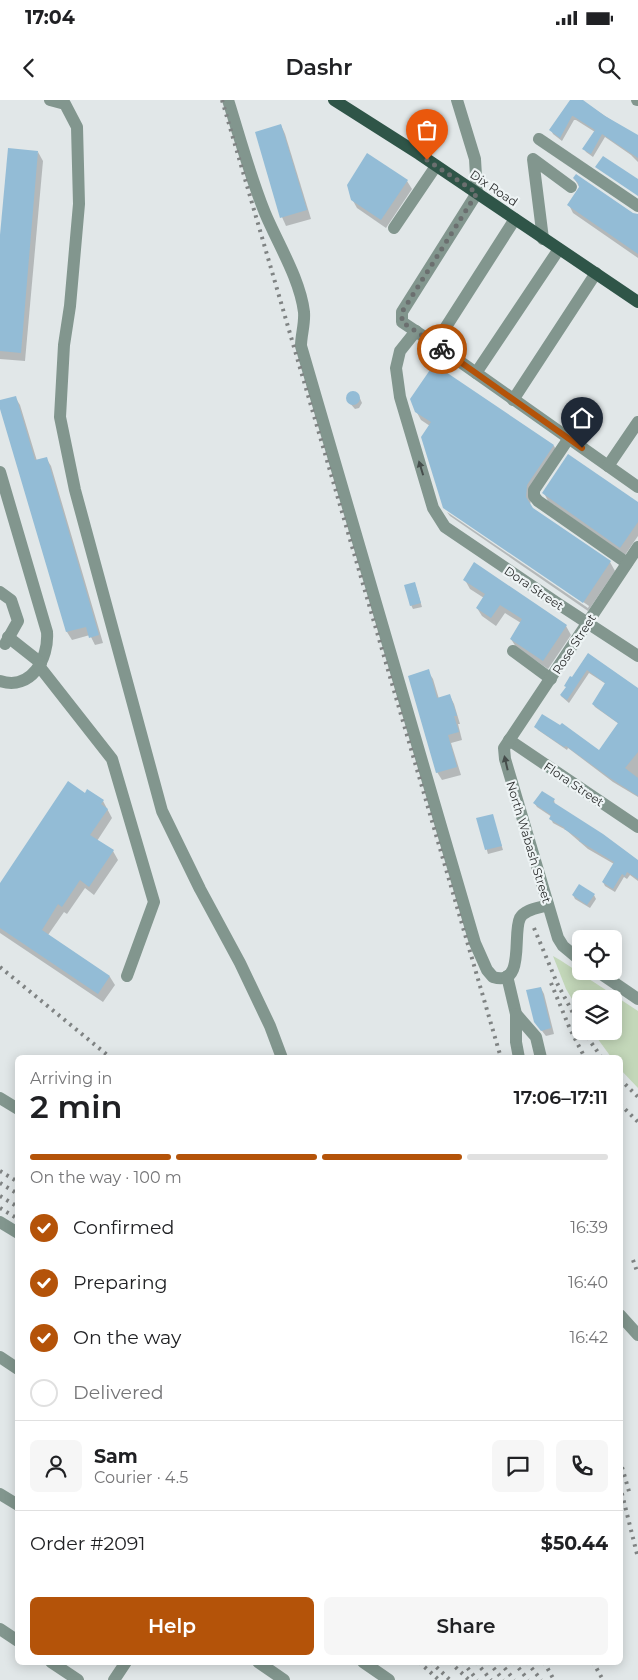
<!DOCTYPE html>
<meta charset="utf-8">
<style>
:root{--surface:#fff;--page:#f6f6f6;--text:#202124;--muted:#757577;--line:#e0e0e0;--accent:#b45309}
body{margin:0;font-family:Montserrat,sans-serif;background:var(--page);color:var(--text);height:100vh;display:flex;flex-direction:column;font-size:19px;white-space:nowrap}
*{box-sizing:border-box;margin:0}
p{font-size:16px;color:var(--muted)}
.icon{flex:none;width:28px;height:28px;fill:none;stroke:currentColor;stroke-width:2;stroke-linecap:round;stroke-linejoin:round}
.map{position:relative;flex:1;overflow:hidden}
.sheet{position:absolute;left:15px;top:955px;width:608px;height:610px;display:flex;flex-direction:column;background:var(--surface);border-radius:8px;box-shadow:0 2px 12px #0003}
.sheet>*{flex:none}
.controls{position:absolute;left:572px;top:830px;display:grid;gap:10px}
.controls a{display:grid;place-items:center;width:50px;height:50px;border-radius:8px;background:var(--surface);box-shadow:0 2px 12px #0003;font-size:25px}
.pin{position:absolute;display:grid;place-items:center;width:42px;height:42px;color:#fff;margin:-51px -21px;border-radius:50% 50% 50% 0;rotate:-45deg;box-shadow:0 0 5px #0007}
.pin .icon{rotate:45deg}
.courier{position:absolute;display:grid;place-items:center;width:50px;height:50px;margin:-25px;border:4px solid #b45309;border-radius:50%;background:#fff;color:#222;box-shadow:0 1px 6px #0007}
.headline em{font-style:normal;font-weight:600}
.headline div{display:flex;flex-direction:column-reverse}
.headline{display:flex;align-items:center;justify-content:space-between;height:85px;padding:0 15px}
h1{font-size:32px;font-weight:600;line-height:38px}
.bar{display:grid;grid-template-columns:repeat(4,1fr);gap:8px 5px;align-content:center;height:60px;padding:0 15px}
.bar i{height:6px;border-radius:4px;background:var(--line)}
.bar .on{background:var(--accent)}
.bar p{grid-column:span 4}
.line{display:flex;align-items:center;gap:12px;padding:0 15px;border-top:1px solid var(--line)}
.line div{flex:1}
.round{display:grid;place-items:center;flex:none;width:52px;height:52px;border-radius:8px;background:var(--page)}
ol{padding:0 15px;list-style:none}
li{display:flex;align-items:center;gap:15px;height:55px}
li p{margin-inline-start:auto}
li .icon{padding:5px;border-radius:50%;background:var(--accent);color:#fff;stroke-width:4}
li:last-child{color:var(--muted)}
li i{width:28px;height:28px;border:2px solid var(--line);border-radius:50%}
.action{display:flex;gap:10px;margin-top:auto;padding:10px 15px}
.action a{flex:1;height:58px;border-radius:8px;background:var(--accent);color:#fff;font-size:20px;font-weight:600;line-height:58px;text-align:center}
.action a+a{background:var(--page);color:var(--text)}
.status{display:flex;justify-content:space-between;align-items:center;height:35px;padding:0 25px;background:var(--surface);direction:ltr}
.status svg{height:14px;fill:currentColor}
header{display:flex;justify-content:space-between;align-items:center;height:65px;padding:0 15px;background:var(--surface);font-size:22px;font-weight:600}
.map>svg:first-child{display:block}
</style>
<div class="status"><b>17:04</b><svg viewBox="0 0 49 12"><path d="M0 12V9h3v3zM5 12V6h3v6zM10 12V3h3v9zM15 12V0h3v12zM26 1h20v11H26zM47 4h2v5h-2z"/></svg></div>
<header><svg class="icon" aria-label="back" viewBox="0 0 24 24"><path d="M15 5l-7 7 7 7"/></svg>Dashr<svg class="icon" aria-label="search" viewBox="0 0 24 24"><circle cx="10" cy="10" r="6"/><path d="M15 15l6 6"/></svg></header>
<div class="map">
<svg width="638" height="1580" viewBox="0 0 638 1580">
<rect width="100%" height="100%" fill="#e1e7e8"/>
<!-- green -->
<path fill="#c3d7b9" d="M553 856 560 860 638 911V988L620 969V958L611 957 592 931H614V899H581V914L566 889Z"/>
<!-- shadow -->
<g fill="#0003">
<path d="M572 0H581L638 38V62L631 55 605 37 593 57 586 52 584 49 595 32 576 20H574L562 41 553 34 551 30Z"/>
<path d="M281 25 285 34 311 119 286 126 282 117Z"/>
<path d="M38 52 43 61 25 261 0 259V149Z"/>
<path d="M574 78 633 114H638V158L573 113 569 105 580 88Z"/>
<path d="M407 81 412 89 386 128 357 108 352 99Z"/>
<path d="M435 266 554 346 559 354 532 395 530 405 532 409 610 462 615 471 588 511 450 416 447 412 588 508 589 506 445 407 430 326 421 320 416 311Z"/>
<path d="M354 292 358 294 362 303 359 308 355 309 348 301V295Z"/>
<path d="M15 297 20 305 37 361 46 358 51 366 103 543 95 545 90 535 72 540 67 532 0 304V302Z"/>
<path d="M544 393 638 403V436L625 455 548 401Z"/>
<path d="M465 480 566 526 571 535 548 569 516 547 511 539 521 523 505 513 496 526 482 516 477 508 484 498 470 489Z"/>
<path d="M416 487 422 507 413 509 411 505Z"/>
<path d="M588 554 638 590V697L613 682 568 648 567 650 538 630 536 627 599 652 619 624 595 607 593 604 606 584 589 573 569 603 561 596Z"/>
<path d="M428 571 433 579 439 599 450 596 454 604 460 624H458L462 640 451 643 461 675 442 680 437 672Z"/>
<path d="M86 694 103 701 112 718 97 741 113 751 118 760 94 795 85 788 67 814 64 812 48 835 110 877 115 885 103 902 0 833V786Z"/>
<path d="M554 700 555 705 638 762V781L630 775 627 779 624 777 615 792 605 786 603 782 614 764 588 749 566 730 553 723 551 719 552 717 537 707 535 704Z"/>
<path d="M492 715 503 750 488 754 478 719Z"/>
<path d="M573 795H594L596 799 590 808 575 799Z"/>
<path d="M541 888 544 894 554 934 546 936 535 922Z"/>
</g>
<!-- building -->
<g fill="#93bcd6">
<path d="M570 0H583L605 16 638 35V58L602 34 591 54 582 49 595 30 573 16H572L560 38 549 30Z"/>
<path d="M281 24 307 110 280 118 255 32Z"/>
<path d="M8 48 38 51 21 253 0 251V135Z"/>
<path d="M367 53 408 80 381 120 351 100 347 85Z"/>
<path d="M603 56 638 79V96L595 67Z"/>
<path d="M576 74 633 113 638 114V154L567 105 579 87 578 83 573 78Z"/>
<path d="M434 264 554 345 527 385 526 397 533 408 611 461 583 503 443 408 421 337 431 322 415 312 410 299Z"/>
<circle cx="353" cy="298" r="7"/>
<path d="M16 296 35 360 47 357 99 535 89 538 86 527 66 532 0 309V300Z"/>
<path d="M568 354 638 402V422L620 448 542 393Z"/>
<path d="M474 462 567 525 543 561 510 539 522 519 500 505 491 518 476 508 485 494 463 480Z"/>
<path d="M415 482 421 503 410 506 404 485Z"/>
<path d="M588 553 638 588V652L625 668 638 678V696L610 678 566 646 564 647 534 627 542 614 560 625 562 623 599 650 618 623 592 604 605 583 587 570 567 600 560 595 566 587 564 586 570 576 572 577Z"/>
<path d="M429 569 437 598 450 594 457 616H454L459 632 448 635 457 667 436 673 408 576Z"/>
<path d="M68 681 85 693 87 689 104 700 101 704 108 709 90 735 114 750 89 787 80 780 62 807 58 804 42 830 110 876 98 894 0 828V783Z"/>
<path d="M542 691 555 699 553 702 603 734 638 760V779L627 772 625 776 622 774 613 789 602 782 614 762 579 741 580 739 564 729 565 728 549 719 551 715 533 703Z"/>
<path d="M493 714 502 746 485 750 476 718Z"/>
<path d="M579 784 595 794 587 805 572 795Z"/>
<path d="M541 887 551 928 541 931 534 922 526 890Z"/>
</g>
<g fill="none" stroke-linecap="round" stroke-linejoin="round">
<!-- minor -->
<g stroke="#82968e" stroke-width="12">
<path d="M50 0 65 4 77 27 79 104 70 206 64 245 60 317 75 390 162 711 200 789 240 863 270 926 282 958"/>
<path d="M228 0C240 38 250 76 265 113 278 144 300 179 304 212 305 224 301 235 301 246L475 843 487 870 493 877C526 887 512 834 520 818 525 809 539 808 548 805"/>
<path d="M457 0 475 59 477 93 402 212V222L435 244 638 387"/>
<path d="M637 0H638"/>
<path d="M539 39 638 106"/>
<path d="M394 128 436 66"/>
<path d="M543 139 533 59 571 87"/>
<path d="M416 231 400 251 396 268 400 297 433 408 445 427 560 505 638 556"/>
<path d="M435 244 515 119"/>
<path d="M476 273 559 149"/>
<path d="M513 300 596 173"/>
<path d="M569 338 534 390V396L538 401 627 463"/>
<path d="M608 366 638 322"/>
<path d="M0 372 47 532C49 559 31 591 0 581"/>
<path d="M0 492 11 500 18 521 5 544"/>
<path d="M8 537 41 563"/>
<path d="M513 551 551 579"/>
<path d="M39 566 112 659 154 802 127 876"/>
<path d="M509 640 638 727"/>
<path d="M581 861 563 846 558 838 505 659 504 648 638 447"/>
<path d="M597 871 638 899"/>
<path d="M507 876 516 914 536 937 541 958"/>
<path d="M516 914V942L519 958"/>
<path d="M0 998 18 1009"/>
<path d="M0 1122 18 1133"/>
<path d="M620 1215 638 1235"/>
<path d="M0 1257 18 1269"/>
<path d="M0 1394 18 1405"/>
<path d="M0 1529 18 1541"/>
<path d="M51 1562 78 1580"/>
<path d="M258 1562 284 1580"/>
<path d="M363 1562 389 1580"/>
<path d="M114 1580 126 1562"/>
</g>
<!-- major -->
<path stroke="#2f5548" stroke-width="12" d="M334 0 419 54 638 202"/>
<!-- rail -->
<g stroke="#7f8383" stroke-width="4" stroke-dasharray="2.5 5" stroke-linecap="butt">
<path d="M222 0 501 958"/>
<path d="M534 828 557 883 581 928"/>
<path d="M0 867 111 958"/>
<path d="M551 883 570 929 585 958"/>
<path d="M583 931 602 958"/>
<path d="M620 979 638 997"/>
<path d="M620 1004 638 1022"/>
<path d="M0 1071 18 1082"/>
<path d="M0 1083 18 1094"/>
<path d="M0 1096 18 1107"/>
<path d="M0 1108 18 1119"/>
<path d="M633 1160 638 1174"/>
<path d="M620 1360 630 1395"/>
<path d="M620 1386 638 1458"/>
<path d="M419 1562 439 1580"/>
<path d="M431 1562 450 1580"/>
<path d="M450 1562 469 1580"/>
<path d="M463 1562 477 1580"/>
<path d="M476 1562 491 1580"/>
<path d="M489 1562 503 1580"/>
<path d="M500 1562 514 1580"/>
<path d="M514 1562 528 1580"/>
<path d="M527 1562 541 1580"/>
<path d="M544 1562 554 1580"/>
<path d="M593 1562 603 1580"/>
</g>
</g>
<!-- one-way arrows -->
<defs><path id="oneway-solid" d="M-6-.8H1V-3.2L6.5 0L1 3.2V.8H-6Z" transform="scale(1.25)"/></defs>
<g fill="#464d4b">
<use href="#oneway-solid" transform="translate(421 368) rotate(-107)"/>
<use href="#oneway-solid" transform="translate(506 663) rotate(-103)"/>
</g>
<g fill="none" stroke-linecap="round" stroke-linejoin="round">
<!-- done -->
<path stroke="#6b6f6f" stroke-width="5" stroke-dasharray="0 9" d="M427 60 477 93 402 212V222L442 249"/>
<!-- route -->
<path stroke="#b45309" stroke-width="6" d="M442 249 582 348"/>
</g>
<g text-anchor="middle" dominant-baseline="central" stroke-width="4.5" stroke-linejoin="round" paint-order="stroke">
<!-- street labels -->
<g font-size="12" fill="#2c2e2e" stroke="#eef4f5">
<text transform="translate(494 88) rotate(34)">Dix Road</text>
<text transform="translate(534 488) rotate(34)">Dora Street</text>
<text transform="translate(574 544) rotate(-57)">Rose Street</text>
<text transform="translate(574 684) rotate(34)">Flora Street</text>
<text transform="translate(529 742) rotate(73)">North Wabash Street</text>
</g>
</g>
</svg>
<div class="controls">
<a><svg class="icon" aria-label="locate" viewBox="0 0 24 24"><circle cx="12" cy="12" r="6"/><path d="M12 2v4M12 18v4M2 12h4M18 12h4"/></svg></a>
<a><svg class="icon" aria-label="layers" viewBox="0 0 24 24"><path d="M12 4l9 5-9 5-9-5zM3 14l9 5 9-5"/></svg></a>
</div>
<div class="pin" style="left:427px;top:60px;background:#ea580c"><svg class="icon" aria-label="bag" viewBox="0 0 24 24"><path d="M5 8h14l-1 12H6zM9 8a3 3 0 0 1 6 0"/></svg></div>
<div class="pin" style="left:582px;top:348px;background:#1f2937"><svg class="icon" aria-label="home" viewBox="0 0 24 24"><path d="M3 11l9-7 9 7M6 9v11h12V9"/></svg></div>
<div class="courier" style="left:442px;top:249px"><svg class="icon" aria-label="bike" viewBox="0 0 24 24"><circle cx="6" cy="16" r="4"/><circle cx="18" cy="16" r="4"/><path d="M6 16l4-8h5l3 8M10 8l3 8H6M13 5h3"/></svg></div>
<section class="sheet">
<div class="headline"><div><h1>2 min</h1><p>Arriving in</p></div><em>17:06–17:11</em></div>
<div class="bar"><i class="on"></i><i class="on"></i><i class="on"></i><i></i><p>On the way · 100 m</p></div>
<ol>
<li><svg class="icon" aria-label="check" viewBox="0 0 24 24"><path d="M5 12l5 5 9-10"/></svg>Confirmed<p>16:39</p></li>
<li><svg class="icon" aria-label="check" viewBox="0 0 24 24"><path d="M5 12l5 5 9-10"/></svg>Preparing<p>16:40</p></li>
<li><svg class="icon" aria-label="check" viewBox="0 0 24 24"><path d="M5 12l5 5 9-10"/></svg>On the way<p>16:42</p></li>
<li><i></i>Delivered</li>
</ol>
<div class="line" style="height:90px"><a class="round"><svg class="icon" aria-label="person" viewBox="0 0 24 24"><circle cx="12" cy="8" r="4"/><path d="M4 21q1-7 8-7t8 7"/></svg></a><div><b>Sam</b><p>Courier · 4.5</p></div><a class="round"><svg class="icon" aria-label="chat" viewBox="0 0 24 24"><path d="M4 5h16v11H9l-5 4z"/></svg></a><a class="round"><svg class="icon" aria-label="phone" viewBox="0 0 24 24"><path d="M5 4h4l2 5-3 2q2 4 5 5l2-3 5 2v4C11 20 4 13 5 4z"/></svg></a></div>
<div class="line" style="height:65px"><div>Order #2091</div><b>$50.44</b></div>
<div class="action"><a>Help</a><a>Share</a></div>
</section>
</div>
